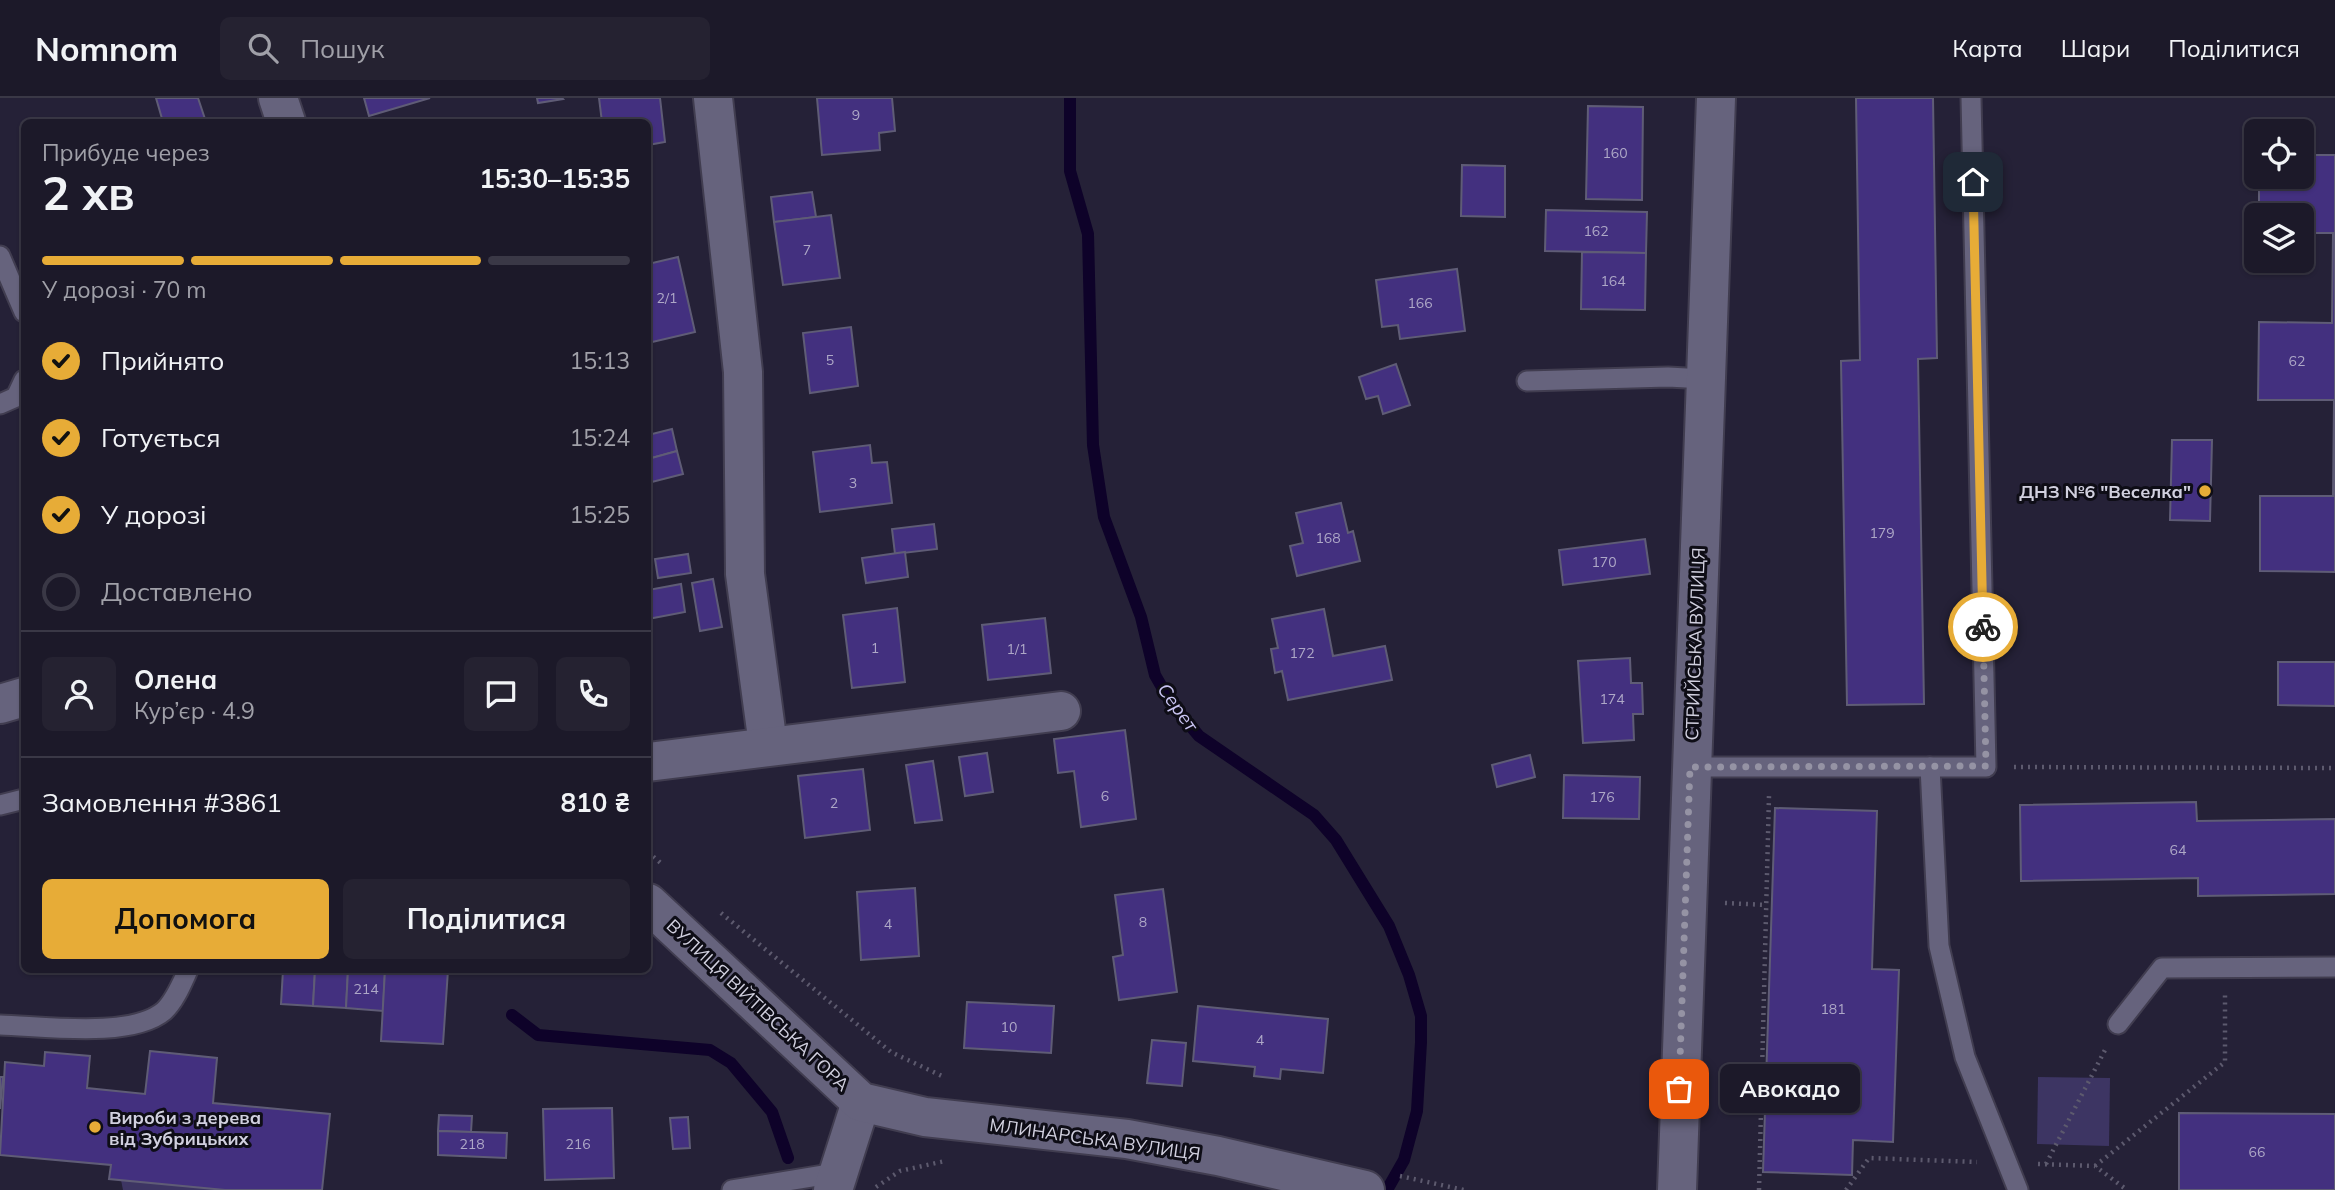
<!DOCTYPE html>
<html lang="uk">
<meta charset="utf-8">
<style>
:root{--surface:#1c1929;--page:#252231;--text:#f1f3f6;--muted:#a0a0a8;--line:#3a3846;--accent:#e7ac37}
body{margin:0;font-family:Mulish,sans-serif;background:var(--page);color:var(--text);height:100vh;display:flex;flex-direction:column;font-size:26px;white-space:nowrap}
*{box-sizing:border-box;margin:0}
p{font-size:23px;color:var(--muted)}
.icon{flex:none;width:38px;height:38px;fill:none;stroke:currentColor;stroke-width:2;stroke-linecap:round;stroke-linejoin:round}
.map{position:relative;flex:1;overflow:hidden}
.side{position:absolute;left:21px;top:21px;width:630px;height:854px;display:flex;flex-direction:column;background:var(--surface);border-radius:10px;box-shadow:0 2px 5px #0004,0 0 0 2px var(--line)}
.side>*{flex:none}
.controls{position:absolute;left:2244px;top:21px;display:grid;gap:14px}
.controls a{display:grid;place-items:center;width:70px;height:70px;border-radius:10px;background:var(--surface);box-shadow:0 2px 5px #0004,0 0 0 2px var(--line);font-size:35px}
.pin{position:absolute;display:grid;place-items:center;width:60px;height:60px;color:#fff;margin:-30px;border-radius:14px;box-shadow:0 4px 10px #0006}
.courier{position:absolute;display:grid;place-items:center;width:70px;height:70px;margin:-35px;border:5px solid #e7ac37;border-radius:50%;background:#fff;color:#222;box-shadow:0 2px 9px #0007}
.bubble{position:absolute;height:49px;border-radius:10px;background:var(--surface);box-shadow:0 2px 5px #0004,0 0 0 2px var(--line);font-size:23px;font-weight:700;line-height:49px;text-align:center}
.summary em{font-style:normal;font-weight:700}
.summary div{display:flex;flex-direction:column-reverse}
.summary{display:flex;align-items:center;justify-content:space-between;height:119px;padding:0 21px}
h1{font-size:46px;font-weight:700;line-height:52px}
.bar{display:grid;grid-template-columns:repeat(4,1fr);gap:10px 7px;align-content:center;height:84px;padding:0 21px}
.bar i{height:9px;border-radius:5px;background:var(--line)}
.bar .active{background:var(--accent)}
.bar p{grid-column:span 4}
.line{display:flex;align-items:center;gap:18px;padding:0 21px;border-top:2px solid var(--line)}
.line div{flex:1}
.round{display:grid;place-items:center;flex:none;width:74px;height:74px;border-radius:10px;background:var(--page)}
ol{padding:0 21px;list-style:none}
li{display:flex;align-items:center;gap:21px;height:77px}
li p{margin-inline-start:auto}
li .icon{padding:7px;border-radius:50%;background:var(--accent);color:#111;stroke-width:4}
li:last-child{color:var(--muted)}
li i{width:38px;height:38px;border:4px solid var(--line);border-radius:50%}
.button{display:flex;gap:14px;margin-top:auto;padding:14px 21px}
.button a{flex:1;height:80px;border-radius:10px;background:var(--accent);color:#111;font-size:28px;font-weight:700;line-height:80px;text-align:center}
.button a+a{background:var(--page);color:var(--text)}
header{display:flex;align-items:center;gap:42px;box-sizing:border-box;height:98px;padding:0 35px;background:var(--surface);border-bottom:2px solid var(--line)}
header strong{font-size:33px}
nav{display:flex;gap:38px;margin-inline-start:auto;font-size:24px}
.search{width:490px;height:63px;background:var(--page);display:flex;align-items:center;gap:18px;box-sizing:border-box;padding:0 24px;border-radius:10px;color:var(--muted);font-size:26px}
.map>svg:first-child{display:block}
</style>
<header>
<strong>Nomnom</strong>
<div class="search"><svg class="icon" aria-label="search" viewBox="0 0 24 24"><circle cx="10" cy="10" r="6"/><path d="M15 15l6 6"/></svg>Пошук</div>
<nav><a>Карта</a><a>Шари</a><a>Поділитися</a></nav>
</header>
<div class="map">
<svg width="2335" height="1092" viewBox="0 0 2335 1092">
<rect width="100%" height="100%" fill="#252137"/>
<!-- green -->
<g fill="#3d3563">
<path d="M2038 979 2110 980 2109 1048 2037 1046Z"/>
<path d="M121 1082 225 1092H123Z"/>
</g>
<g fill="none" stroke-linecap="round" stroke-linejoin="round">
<!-- stream -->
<g stroke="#0e0229" stroke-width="12">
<path d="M1070 0V73L1088 136 1093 347 1104 419 1141 519 1155 577 1171 605 1199 638 1314 717 1336 742 1389 828 1409 877 1421 918V944L1417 1013 1404 1062 1387 1092"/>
<path d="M512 917 538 937 710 952 731 965 772 1014 788 1060"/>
</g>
</g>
<!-- building -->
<g fill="#43307f" stroke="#5f5c76" stroke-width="2">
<path d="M156 0H198L206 24H163Z"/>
<path d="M364 0H430L369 18Z"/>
<path d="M537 0H562L563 1 538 5Z"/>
<path d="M599 0H660L665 44 648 47V24H602Z"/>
<path d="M817 0H892L895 33 879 35 880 52 822 57Z"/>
<path d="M1856 0H1933L1937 260 1918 261 1924 606 1847 607 1841 263 1860 262Z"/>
<path d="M1588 8 1643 9 1642 102 1586 101Z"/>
<path d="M2301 57H2335V474L2260 473V398H2333L2334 302H2258L2259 224 2332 225 2333 135H2301V117H2259V79H2301Z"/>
<path d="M1462 67 1505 68V119L1461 118Z"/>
<path d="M812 94 816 119 774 124 771 99Z"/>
<path d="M1546 112 1647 114 1646 155 1545 153Z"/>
<path d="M831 117 840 180 783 187 774 124Z"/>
<path d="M1582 154 1646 155 1645 212 1581 211Z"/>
<path d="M678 159 695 234 648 245V166Z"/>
<path d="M1457 171 1465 233 1400 241 1398 227 1382 229 1376 182Z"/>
<path d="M851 229 858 288 810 295 803 235Z"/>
<path d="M1396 266 1410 307 1383 316 1378 298 1366 301 1359 279Z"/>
<path d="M672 331 677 353 648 361V337Z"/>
<path d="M2172 342H2212L2210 423 2170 422Z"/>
<path d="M870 347 872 365 887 364 892 405 820 414 813 354Z"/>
<path d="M677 353 683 376 648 385V361Z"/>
<path d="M1341 405 1348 435 1353 433 1360 463 1297 478 1290 448 1303 445 1296 415Z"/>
<path d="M934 426 937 451 895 456 892 431Z"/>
<path d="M1645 441 1650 476 1563 487 1559 452Z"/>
<path d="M905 454 908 479 866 485 862 460Z"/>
<path d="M688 456 691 475 658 480 655 461Z"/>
<path d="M713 481 722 529 700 533 692 485Z"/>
<path d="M681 486 685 514 648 521V492Z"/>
<path d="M897 510 905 584 852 590 843 517Z"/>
<path d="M1324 511 1333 558 1385 548 1392 582 1288 602 1282 573 1275 575 1271 551 1278 550 1272 521Z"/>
<path d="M1045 520 1051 575 988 582 982 527Z"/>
<path d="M1630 560 1631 585H1642L1643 616H1633L1634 642 1583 645 1578 563Z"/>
<path d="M2278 564H2335V608L2278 607Z"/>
<path d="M1125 632 1136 721 1081 729 1074 673 1058 675 1054 641Z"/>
<path d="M987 655 993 694 965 698 959 659Z"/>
<path d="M1530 657 1535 679 1497 689 1492 667Z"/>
<path d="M933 663 942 722 915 725 906 667Z"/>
<path d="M863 671 870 732 805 740 798 678Z"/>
<path d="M1564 677 1640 679 1639 721 1563 720Z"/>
<path d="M2196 704 2197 723 2335 721V796L2198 798V780L2021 783 2020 707Z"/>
<path d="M1775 710 1877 713 1872 871 1899 872 1893 1044 1853 1042 1852 1077 1763 1074Z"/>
<path d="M915 790 919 858 861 862 857 794Z"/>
<path d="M1163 791 1177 894 1119 902 1113 859 1123 857 1115 797Z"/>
<path d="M283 872H315L313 908 281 906Z"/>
<path d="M315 872H348L346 910 313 908Z"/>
<path d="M348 872H385L383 913 346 910Z"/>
<path d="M385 872H448L443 946 381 943Z"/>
<path d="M967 904 1054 908 1051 955 964 950Z"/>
<path d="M1198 908 1328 921 1323 975 1281 971 1280 981 1254 978 1255 969 1193 963Z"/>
<path d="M1152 942 1186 945 1182 988 1147 985Z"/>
<path d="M150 953 217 960 213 1005 330 1016 322 1092H225L109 1081 111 1067 0 1057 5 964 44 968 45 954 90 958 87 990 145 996Z"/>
<path d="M0 979H3L0 1011Z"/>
<path d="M612 1010 614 1080 545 1082 543 1011Z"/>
<path d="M2179 1015 2335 1016V1092H2179Z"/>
<path d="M439 1017 472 1018 471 1034 438 1033Z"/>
<path d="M688 1019 690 1050 673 1051 670 1020Z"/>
<path d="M438 1033 507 1035 506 1060 438 1057Z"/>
</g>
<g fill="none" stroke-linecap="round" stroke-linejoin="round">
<defs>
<g id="service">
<path d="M0 158 24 214"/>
<path d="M1527 283 1668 279 1705 281"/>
<path d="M0 306 16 299 24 282"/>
<path d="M1690 669H1986L1971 0"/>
<path d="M1930 669 1939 848 1965 959 2018 1092"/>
<path d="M0 707 24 701"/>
<path d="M2118 926 2162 870 2335 869"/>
<path d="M0 927C42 928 131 941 164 913 175 903 182 885 188 872"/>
<path d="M732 1092 836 1075"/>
</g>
<g id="minor">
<path d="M713 0 743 274 745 476 768 647"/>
<path d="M0 606 24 599"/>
<path d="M648 664 1061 613"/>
<path d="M833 1092 861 1004"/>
</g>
<g id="tertiary">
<path d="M278 0 286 24"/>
<path d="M648 805 861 1004 925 1019 1127 1041 1218 1058 1365 1092"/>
</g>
<path id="secondary" d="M1677 1092 1716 0"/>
</defs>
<!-- service casing -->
<use href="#service" stroke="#413d50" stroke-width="23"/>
<!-- minor casing -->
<use href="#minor" stroke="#413d50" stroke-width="42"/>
<!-- tertiary casing -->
<use href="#tertiary" stroke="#413d50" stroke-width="42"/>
<!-- secondary casing -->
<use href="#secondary" stroke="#413d50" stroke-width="42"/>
<!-- path -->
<g stroke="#5d5a6e" stroke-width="4.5" stroke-dasharray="2 5" stroke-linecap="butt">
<path d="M2014 669 2335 670"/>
<path d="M648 754 663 767"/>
<path d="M1725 805 1766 807"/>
<path d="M721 815 891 954 944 979"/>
<path d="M2038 1066 2095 1068 2127 1092"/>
<path d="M2046 1066 2105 952"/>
<path d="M2095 1068 2225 964V897"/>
<path d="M1400 1078 1464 1092"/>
<path d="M876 1089 900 1073 945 1063"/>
<path d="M1759 1092 1769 698"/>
<path d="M1846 1092 1869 1060 1977 1064"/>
</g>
<!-- service -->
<use href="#service" stroke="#66637d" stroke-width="19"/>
<!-- minor -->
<use href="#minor" stroke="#66637d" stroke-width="38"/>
<!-- tertiary -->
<use href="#tertiary" stroke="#66637d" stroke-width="38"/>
<!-- secondary -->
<use href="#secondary" stroke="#66637d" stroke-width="38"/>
</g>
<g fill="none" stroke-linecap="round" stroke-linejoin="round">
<!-- done -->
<path stroke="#9593a4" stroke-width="7" stroke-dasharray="0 12.6" d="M1679 991 1690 669 1986 668 1983 529"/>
<!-- route -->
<path stroke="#e7ac37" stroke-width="9" d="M1973 84 1983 529"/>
</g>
<!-- markers -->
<g fill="#e7ac37" stroke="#0e0d16" stroke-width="2.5">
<circle cx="2205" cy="393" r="7"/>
<circle cx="95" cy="1029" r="7"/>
</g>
<g text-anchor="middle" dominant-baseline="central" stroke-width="6" stroke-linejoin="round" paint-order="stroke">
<!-- number labels -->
<g font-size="14" fill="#aea8c7">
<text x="856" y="17">9</text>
<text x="1615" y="55">160</text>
<text x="1596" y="133">162</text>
<text x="807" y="152">7</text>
<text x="1613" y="183">164</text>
<text x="667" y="200">2/1</text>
<text x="1420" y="205">166</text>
<text x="830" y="262">5</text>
<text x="2297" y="263">62</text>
<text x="853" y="385">3</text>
<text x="1882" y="435">179</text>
<text x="1328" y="440">168</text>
<text x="1604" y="464">170</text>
<text x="875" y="550">1</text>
<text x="1017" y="551">1/1</text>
<text x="1302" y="555">172</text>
<text x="1612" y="601">174</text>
<text x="1105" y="698">6</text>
<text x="1602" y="699">176</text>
<text x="834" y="705">2</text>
<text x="2178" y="752">64</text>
<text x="1143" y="824">8</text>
<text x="888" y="826">4</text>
<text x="366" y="891">214</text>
<text x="1833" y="911">181</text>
<text x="1009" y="929">10</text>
<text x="1260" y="942">4</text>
<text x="472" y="1046">218</text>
<text x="578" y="1046">216</text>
<text x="2257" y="1054">66</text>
</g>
<!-- poi labels -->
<g font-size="18" font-weight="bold" fill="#d1d0df" stroke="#0e0d16" text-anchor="end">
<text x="2191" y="393">ДНЗ №6 "Веселка"</text>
<text x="109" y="1019" text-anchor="start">Вироби з дерева<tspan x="109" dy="21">від Зубрицьких</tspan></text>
</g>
<!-- street labels -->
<g font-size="18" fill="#d1d0df" stroke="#0e0d16">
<text transform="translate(1695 546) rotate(-88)">СТРИЙСЬКА ВУЛИЦЯ</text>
<text transform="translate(758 907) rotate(43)">ВУЛИЦЯ ВІЙТІВСЬКА ГОРА</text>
<text transform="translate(1095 1041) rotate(8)">МЛИНАРСЬКА ВУЛИЦЯ</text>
</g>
<!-- water labels -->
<g font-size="19" font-style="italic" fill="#c9c4f2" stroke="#0e0d16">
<text transform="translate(1178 609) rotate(54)">Серет</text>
</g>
</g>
</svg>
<div class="controls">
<a><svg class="icon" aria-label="locate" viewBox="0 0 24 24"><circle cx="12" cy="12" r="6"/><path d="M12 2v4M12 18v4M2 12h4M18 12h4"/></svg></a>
<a><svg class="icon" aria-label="layers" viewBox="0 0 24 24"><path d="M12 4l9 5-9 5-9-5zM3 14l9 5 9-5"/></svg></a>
</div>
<div class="pin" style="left:1679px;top:991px;background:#ea580c"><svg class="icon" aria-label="bag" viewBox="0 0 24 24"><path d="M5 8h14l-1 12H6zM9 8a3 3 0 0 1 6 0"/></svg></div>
<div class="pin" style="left:1973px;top:84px;background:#1f2937"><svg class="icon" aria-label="home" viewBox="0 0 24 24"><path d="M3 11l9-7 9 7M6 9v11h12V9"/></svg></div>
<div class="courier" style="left:1983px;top:529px"><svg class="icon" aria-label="bike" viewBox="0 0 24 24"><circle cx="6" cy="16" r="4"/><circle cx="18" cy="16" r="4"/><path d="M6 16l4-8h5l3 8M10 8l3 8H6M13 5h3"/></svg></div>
<div class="bubble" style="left:1720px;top:966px;width:140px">Авокадо</div>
<section class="side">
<div class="summary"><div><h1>2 хв</h1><p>Прибуде через</p></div><em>15:30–15:35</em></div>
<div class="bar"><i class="active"></i><i class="active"></i><i class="active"></i><i></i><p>У дорозі · 70 m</p></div>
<ol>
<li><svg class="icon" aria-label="check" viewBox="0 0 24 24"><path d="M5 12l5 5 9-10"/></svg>Прийнято<p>15:13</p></li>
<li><svg class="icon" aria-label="check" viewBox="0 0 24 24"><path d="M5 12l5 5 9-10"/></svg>Готується<p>15:24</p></li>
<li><svg class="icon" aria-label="check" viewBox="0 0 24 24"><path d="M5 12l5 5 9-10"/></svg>У дорозі<p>15:25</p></li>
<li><i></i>Доставлено</li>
</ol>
<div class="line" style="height:126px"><a class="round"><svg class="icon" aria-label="person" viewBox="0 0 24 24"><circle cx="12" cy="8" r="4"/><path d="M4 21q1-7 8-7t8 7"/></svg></a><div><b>Олена</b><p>Кур’єр · 4.9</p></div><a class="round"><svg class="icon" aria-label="chat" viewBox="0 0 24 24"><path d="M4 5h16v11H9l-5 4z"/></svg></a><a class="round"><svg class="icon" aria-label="phone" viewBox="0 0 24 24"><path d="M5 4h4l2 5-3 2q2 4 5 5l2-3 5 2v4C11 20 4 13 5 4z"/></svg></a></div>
<div class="line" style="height:91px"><div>Замовлення #3861</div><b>810 ₴</b></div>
<div class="button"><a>Допомога</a><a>Поділитися</a></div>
</section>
</div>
